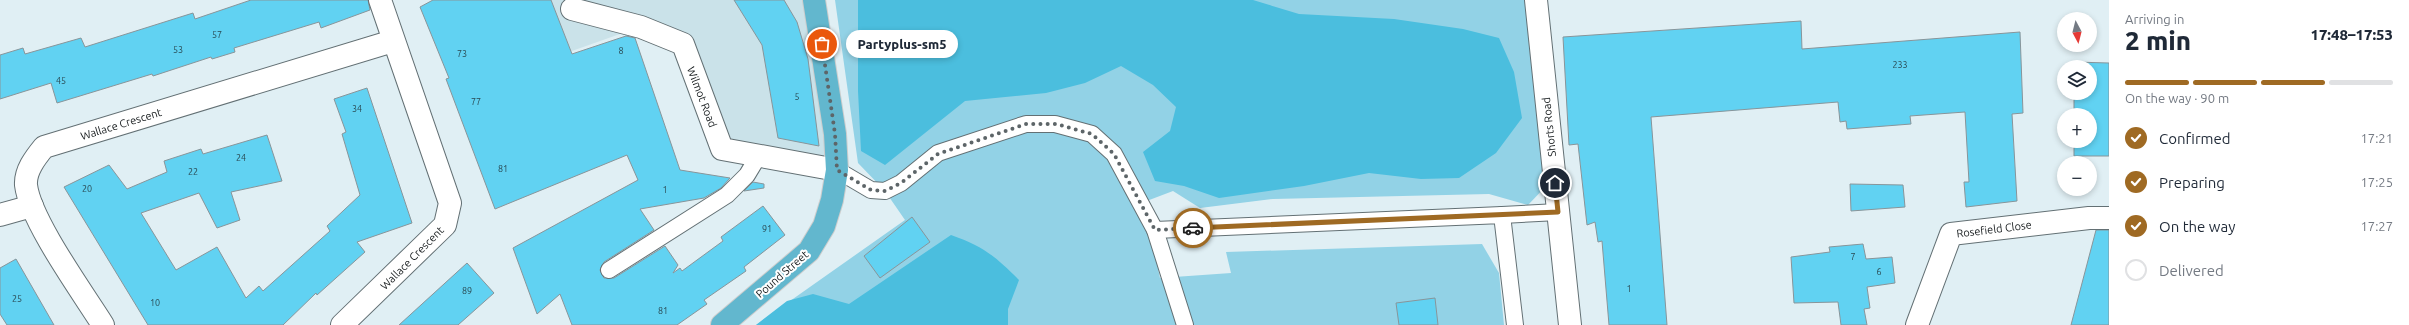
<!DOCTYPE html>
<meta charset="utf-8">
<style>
:root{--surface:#fff;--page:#f6f6f7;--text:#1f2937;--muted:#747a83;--line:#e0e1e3;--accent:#9f6a23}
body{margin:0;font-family:Ubuntu,sans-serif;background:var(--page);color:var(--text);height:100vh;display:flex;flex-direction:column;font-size:15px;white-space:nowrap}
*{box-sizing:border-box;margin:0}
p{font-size:13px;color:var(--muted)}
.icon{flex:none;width:22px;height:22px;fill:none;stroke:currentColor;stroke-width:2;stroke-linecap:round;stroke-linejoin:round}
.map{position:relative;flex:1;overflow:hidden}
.sheet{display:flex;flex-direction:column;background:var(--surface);width:300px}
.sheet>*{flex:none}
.needle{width:26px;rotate:173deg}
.fabs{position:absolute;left:2057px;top:12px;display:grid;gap:8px}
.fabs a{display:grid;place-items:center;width:40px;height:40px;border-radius:50%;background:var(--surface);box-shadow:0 2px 6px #0003;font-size:20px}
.pin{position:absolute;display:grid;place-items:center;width:34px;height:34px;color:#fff;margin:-17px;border:2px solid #fff;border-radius:50%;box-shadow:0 1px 4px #0007}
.courier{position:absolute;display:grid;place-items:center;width:40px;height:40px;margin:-20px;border:3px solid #9f6a23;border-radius:50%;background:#fff;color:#222;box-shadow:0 1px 5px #0007}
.bubble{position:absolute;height:28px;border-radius:14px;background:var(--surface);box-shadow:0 2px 6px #0003;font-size:13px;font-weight:800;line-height:28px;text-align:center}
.overview em{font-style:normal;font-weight:800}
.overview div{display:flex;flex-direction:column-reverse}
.overview{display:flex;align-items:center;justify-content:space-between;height:68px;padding:0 16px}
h1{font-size:26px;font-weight:800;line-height:30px}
.bar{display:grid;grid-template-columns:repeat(4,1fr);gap:6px 4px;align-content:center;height:48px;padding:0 16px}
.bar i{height:5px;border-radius:3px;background:var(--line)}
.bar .current{background:var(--accent)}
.bar p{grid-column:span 4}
ol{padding:0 16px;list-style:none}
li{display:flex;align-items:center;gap:12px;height:44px}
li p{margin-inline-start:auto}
li .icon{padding:4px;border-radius:50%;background:var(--accent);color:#fff;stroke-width:4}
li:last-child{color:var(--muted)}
li i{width:22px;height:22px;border:2px solid var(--line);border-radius:50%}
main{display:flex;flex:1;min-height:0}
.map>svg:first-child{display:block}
</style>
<main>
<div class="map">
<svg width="2109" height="325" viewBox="0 0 2109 325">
<rect width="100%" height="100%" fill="#e0eff4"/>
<!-- built -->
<path fill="#cae2e9" d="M516 0H803L820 75 827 157 724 144 687 39 634 29 538 63Z"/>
<!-- green -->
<path fill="#92d2e6" d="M835 0H1528L1550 182 1528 205 1489 194 1273 199 1200 208 1173 191 1144 202 1160 278 1231 273 1226 252 1482 244 1499 273 1504 325H756L905 220 885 191 858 163Z"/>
<!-- forest -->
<g fill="#4bbede">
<path d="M858 0H1253L1299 14 1394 19 1463 29 1499 38 1514 72 1522 118 1496 153 1459 178 1421 179 1369 173 1304 186 1219 198 1184 186 1155 181 1143 152 1170 131 1176 107 1153 85 1121 66 1085 83 1046 93 965 101 885 165 861 151 858 91Z"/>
<path d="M951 235C983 246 995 256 1019 280L1008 309V325H756L787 301 813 294 849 304Z"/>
</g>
<!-- building -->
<g fill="#61d2f2" stroke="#88959a">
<path d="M251 0H368L370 10 321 28 319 22 234 48 235 52 212 59 211 57 153 76 152 74 57 103 51 83 0 99V55L23 48 25 54 81 38 85 47 193 13 195 19Z"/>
<path d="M433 0H551L572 54 626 36 635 38 680 170 730 178 721 188 704 198 640 209 654 230 604 262 600 270 604 278H614L665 246 678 265 673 273 680 268 682 271 723 241 721 237 763 206 785 235 744 267 746 271 704 300 707 304 677 325H572L560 294 537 314 513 248 638 180 627 155 495 209 446 79 449 78 420 7Z"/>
<path d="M734 0H784L797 22 808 59 819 146 778 138 762 45Z"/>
<path d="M1801 21 1802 49 2020 32 2023 113 2012 114 2017 201 1966 207 1964 182H1969L1965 112 1910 116 1911 124 1847 129 1846 121 1840 122 1838 102 1651 117 1667 325H1609L1602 241 1598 242 1595 222 1587 225 1578 144 1569 145 1563 37Z"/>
<path d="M2074 62 2109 63V156H2074V141H2090V115H2074V93H2090V67H2074Z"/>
<path d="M367 88 412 223 357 242 365 252 317 295 316 293 283 325H148L64 187 109 165 127 189 167 172 164 161 201 149 203 154 267 135 282 181 231 192 240 220 217 228 199 193 141 213 176 270 217 247 246 298 259 286 263 291 330 231 327 226 360 195 342 134 346 132 334 99Z"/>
<path d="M753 182 764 184V188L744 191Z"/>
<path d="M1850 184 1903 185 1905 207 1851 211Z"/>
<path d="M912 217 930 242 880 278 864 256Z"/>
<path d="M2096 230H2109V325H2071Z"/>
<path d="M1863 244 1866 259 1892 257 1895 283 1867 287 1870 308 1864 309 1867 325H1841L1838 302 1794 303 1791 257 1830 252 1829 247Z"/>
<path d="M16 259 54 325H7L0 314V268Z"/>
<path d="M467 263 494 293 458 325H399Z"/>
<path d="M1435 298 1438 325H1399L1396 303Z"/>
</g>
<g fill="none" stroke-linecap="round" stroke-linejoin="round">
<defs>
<g id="service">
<path d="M837 170 871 190 885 191 901 183 938 153 1026 124H1055L1092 134 1114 154 1155 230 1185 325"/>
<path d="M1502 215 1558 212"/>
<path d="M1155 230 1502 215 1515 325"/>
<path d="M609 270 727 195 747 175 759 155"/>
</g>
<g id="minor">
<path d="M1536 0 1570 325"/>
<path d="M572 9 641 27 683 44 722 149 837 170"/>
<path d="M0 215 32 206"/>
<path d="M103 325C83 293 30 220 26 185 25 171 35 158 44 147L393 41"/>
<path d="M342 325 445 225 450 203 380 0"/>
<path d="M1917 325 1951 234 2089 218H2109"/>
</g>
<path id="trunk" d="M722 325 809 251 824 226 832 200 837 170 835 134 814 0"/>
</defs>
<!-- service casing -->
<use href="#service" stroke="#637074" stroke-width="18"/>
<!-- minor casing -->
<use href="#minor" stroke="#637074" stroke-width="24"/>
<!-- trunk casing -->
<use href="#trunk" stroke="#cccdcd" stroke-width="24"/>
<!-- service -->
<use href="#service" stroke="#fff" stroke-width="16"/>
<!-- minor -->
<use href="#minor" stroke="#fff" stroke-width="22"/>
<!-- trunk -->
<use href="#trunk" stroke="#62b7ce" stroke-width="22"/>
</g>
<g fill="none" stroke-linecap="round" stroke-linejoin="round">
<!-- done -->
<path stroke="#5d6568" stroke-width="4" stroke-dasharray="0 7.2" d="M822 44 835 134 837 170 871 190 885 191 901 183 938 154 1026 124H1056L1092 134 1114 154 1155 230 1193 228"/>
<!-- route -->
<path stroke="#9f6a23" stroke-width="5" d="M1193 228 1558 212 1555 183"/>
</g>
<g text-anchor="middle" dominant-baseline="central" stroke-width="4" stroke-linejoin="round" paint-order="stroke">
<!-- number labels -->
<g font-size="9" fill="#294952">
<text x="217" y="35">57</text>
<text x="178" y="50">53</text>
<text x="621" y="51">8</text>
<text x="462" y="54">73</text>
<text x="1900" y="65">233</text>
<text x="61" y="81">45</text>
<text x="797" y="97">5</text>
<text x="476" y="102">77</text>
<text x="357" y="109">34</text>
<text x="241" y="158">24</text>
<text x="503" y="169">81</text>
<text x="193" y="172">22</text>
<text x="87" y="189">20</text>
<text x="665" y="190">1</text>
<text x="767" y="229">91</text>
<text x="1853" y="257">7</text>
<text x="1879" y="272">6</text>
<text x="1629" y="289">1</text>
<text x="467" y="291">89</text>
<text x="17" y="299">25</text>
<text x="155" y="303">10</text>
<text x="663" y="311">81</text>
</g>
<!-- street labels -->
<g font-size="11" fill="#161b1d" stroke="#fff">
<text transform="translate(702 97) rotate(69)">Wilmot Road</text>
<text transform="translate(121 124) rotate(-17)">Wallace Crescent</text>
<text transform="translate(1549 127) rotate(-96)">Shorts Road</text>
<text transform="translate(1994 229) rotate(-7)">Rosefield Close</text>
<text transform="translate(412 258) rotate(-45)">Wallace Crescent</text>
<text transform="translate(782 274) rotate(-41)">Pound Street</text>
</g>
</g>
</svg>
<div class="fabs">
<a><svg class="needle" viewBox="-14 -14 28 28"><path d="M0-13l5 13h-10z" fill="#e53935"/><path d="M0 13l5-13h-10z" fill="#747a83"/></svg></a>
<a><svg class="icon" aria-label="layers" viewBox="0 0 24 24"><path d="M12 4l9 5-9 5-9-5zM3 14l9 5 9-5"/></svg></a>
<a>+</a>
<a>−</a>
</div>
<div class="pin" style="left:822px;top:44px;background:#ea580c"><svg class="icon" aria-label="bag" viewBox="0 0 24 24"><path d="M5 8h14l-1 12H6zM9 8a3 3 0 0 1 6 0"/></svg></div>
<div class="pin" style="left:1555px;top:183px;background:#1f2937"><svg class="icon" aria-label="home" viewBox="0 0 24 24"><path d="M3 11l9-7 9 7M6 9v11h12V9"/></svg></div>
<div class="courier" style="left:1193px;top:228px"><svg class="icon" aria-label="car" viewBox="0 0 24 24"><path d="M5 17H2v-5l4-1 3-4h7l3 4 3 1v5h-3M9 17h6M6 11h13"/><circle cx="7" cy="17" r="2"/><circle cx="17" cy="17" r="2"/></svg></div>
<div class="bubble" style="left:846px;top:30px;width:112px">Partyplus-sm5</div>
</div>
<section class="sheet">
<div class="overview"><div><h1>2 min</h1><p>Arriving in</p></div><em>17:48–17:53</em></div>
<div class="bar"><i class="current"></i><i class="current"></i><i class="current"></i><i></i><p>On the way · 90 m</p></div>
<ol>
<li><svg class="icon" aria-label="check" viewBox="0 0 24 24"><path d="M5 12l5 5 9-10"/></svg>Confirmed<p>17:21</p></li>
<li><svg class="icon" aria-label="check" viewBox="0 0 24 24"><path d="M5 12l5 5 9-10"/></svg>Preparing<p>17:25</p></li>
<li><svg class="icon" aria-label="check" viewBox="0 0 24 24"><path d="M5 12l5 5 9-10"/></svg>On the way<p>17:27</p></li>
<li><i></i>Delivered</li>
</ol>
</section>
</main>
